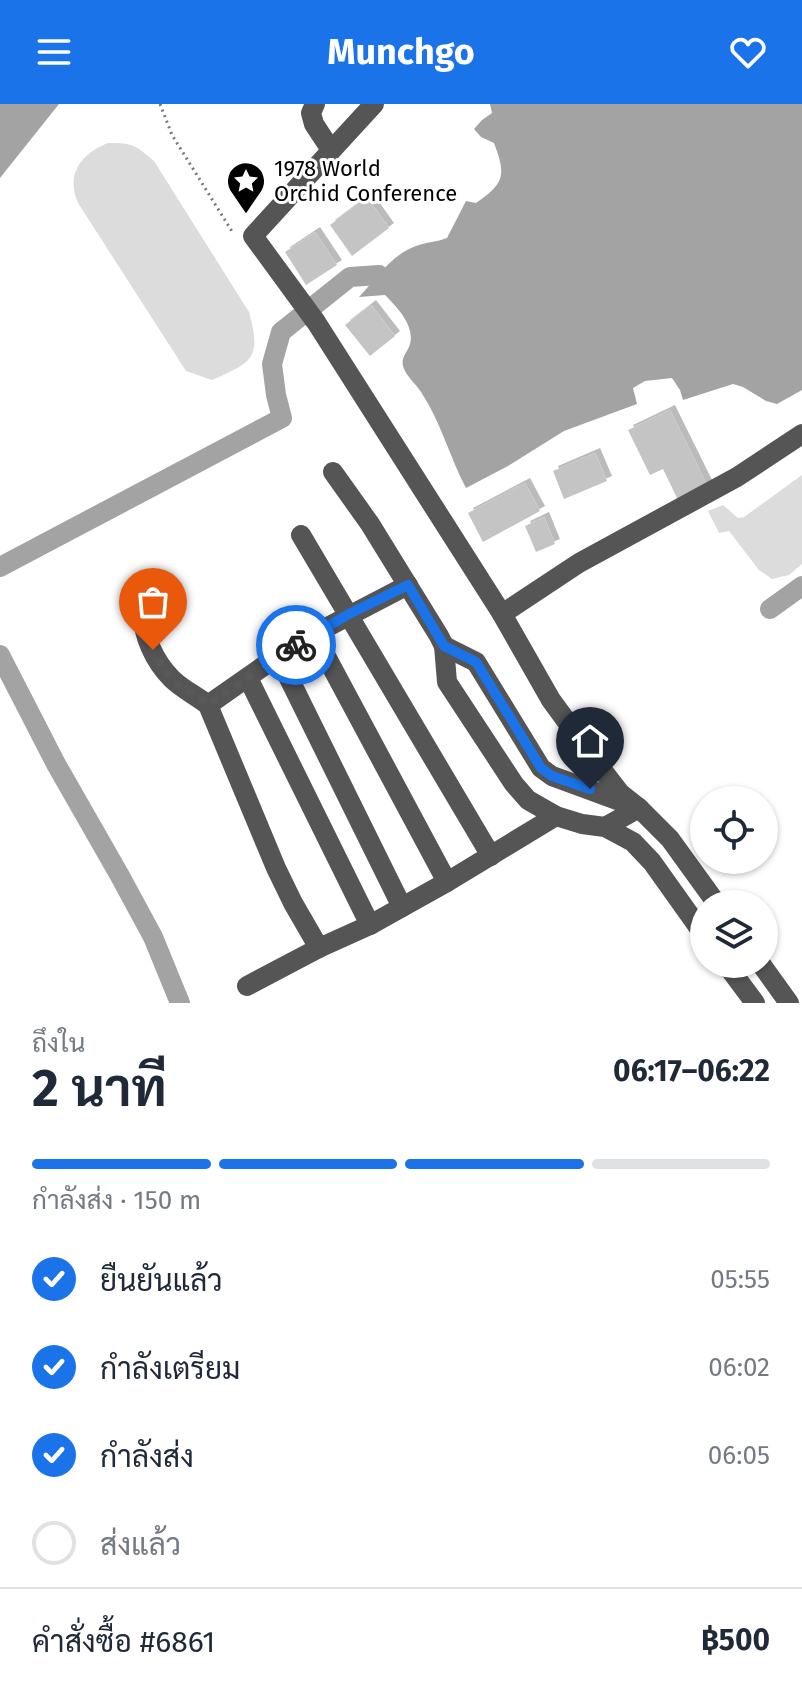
<!DOCTYPE html>
<html lang="th">
<meta charset="utf-8">
<style>
:root{--surface:#fff;--page:#f6f6f7;--text:#1f2937;--muted:#747a83;--line:#e0e1e3;--accent:#1a73e8}
body{margin:0;font-family:"Fira Sans",Sarabun,sans-serif;background:var(--page);color:var(--text);height:100vh;display:flex;flex-direction:column;font-size:30px;white-space:nowrap}
*{box-sizing:border-box;margin:0}
p{font-size:26px;color:var(--muted)}
.icon{flex:none;width:44px;height:44px;fill:none;stroke:currentColor;stroke-width:2;stroke-linecap:round;stroke-linejoin:round}
.map{position:relative;height:899px;overflow:hidden}
.side{display:flex;flex-direction:column;background:var(--surface);flex:1}
.side>*{flex:none}
.tools{position:absolute;left:690px;top:682px;display:grid;gap:16px}
.tools a{display:grid;place-items:center;width:88px;height:88px;border-radius:50%;background:var(--surface);box-shadow:0 2px 6px #0004;font-size:40px}
.pin{position:absolute;display:grid;place-items:center;width:68px;height:68px;color:#fff;margin:-82px -34px;border-radius:50% 50% 50% 0;rotate:-45deg;box-shadow:0 0 8px #0007}
.pin .icon{rotate:45deg}
.courier{position:absolute;display:grid;place-items:center;width:80px;height:80px;margin:-40px;border:6px solid #1a73e8;border-radius:50%;background:#fff;color:#222;box-shadow:0 2px 10px #0007}
.overview em{font-style:normal;font-weight:700}
.overview div{display:flex;flex-direction:column-reverse}
.overview{display:flex;align-items:center;justify-content:space-between;height:136px;padding:0 32px}
h1{font-size:52px;font-weight:700;line-height:60px}
.bar{display:grid;grid-template-columns:repeat(4,1fr);gap:12px 8px;align-content:center;height:96px;padding:0 32px}
.bar i{height:10px;border-radius:6px;background:var(--line)}
.bar .current{background:var(--accent)}
.bar p{grid-column:span 4}
.line{display:flex;align-items:center;gap:20px;padding:0 32px;border-top:2px solid var(--line)}
.line div{flex:1}
ol{padding:0 32px;list-style:none}
li{display:flex;align-items:center;gap:24px;height:88px}
li p{margin-inline-start:auto}
li .icon{padding:8px;border-radius:50%;background:var(--accent);color:#fff;stroke-width:4}
li:last-child{color:var(--muted)}
li i{width:44px;height:44px;border:4px solid var(--line);border-radius:50%}
header{display:flex;justify-content:space-between;align-items:center;height:104px;padding:0 32px;background:var(--accent);color:#fff;font-size:36px;font-weight:700}
.map>svg:first-child{display:block}
</style>
<header><svg class="icon" aria-label="menu" viewBox="0 0 24 24"><path d="M4 6h16M4 12h16M4 18h16"/></svg>Munchgo<svg class="icon" aria-label="heart" viewBox="0 0 24 24"><path d="M12 20l-8-8c-3-5 5-10 8-4 3-6 11-1 8 4z"/></svg></header>
<div class="map">
<svg width="802" height="899" viewBox="0 0 802 899">
<defs>
<filter id="shadow"><feDropShadow dx="5" dy="-5" stdDeviation="0" flood-color="#0004"/></filter>
</defs>
<rect width="100%" height="100%" fill="#fff"/>
<!-- green -->
<g fill="#dcdcdc">
<path d="M108 39C134 39 135 41 154 57L249 208C262 255 252 258 212 276L186 267 78 99C65 70 82 49 108 39Z"/>
<path d="M802 371V460L789 471 772 475 759 466 729 427 719 429 708 407 723 401 738 414 744 413Z"/>
</g>
<!-- water -->
<g fill="#a3a3a3">
<path d="M0 0H59L0 74Z"/>
<path d="M490 0H802V286L777 300 766 297 743 283 733 280 683 296 680 286 672 274 645 277 633 284 637 300 564 327 508 362 466 384C450 354 440 316 421 288 416 280 405 271 403 262 401 252 408 248 410 240 415 222 397 203 385 191L359 193C376 175 392 150 416 142 426 138 437 138 447 134L466 97 476 99C505 79 506 71 494 39L481 33 474 25 482 16 492 9Z"/>
</g>
<g fill="none" stroke-linecap="round" stroke-linejoin="round">
<!-- canal -->
<g stroke="#a3a3a3" stroke-width="20">
<path d="M0 463 282 314 276 291 272 260 281 228 350 173 379 171"/>
<path d="M770 505 802 482"/>
<path d="M0 551 56 660 120 772 153 833 180 899"/>
</g>
</g>
<!-- building -->
<g fill="#c4c4c4" filter="url(#shadow)">
<path d="M367 93 389 124 352 152 330 121Z"/>
<path d="M315 128 337 161 306 181 285 148Z"/>
<path d="M371 201 395 232 370 252 345 221Z"/>
<path d="M670 306 707 381 678 396 663 365 650 371 628 326Z"/>
<path d="M595 349 607 377 564 395 553 367Z"/>
<path d="M525 379 540 407 483 438 468 409Z"/>
<path d="M544 413 555 440 536 448 525 422Z"/>
</g>
<g fill="none" stroke-linecap="round" stroke-linejoin="round">
<!-- path -->
<path stroke="#777" stroke-width="3" stroke-dasharray="2 4" stroke-linecap="butt" d="M160 0 172 31 233 129"/>
<!-- minor -->
<g stroke="#555" stroke-width="20">
<path d="M315 0 311 9 314 20 331 46"/>
<path d="M374 0 253 132 316 218 502 510 551 596 606 671 620 689 639 704 605 723"/>
<path d="M333 368 370 420 439 532 444 542 447 578 514 680 528 696 556 712 582 720 605 723 633 738 652 758 704 831"/>
<path d="M301 431 491 752"/>
<path d="M144 507C141 530 155 558 172 575 182 585 197 592 208 601L276 764 293 799 319 844"/>
<path d="M502 510 579 459 737 373 802 330"/>
<path d="M314 530 447 778"/>
<path d="M444 542 476 558 541 664 552 672 639 704 670 735 717 800"/>
<path d="M278 552 402 803"/>
<path d="M248 574 370 821"/>
<path d="M208 601 278 552 314 530 408 481"/>
<path d="M726 860 755 899"/>
<path d="M761 860 789 899"/>
<path d="M247 882 319 844 370 821 447 778 556 712"/>
</g>
</g>
<g fill="none" stroke-linecap="round" stroke-linejoin="round">
<!-- done -->
<path stroke="#595959" stroke-width="8" stroke-dasharray="0 14.4" d="M153 546C159 557 165 570 175 578 186 587 198 592 208 601L296 541"/>
<!-- route -->
<path stroke="#1a73e8" stroke-width="10" d="M296 541 349 510 408 481 444 542 476 558 541 664 552 672 590 685"/>
</g>
<!-- icons -->
<defs>
<symbol id="sight-pin" viewBox="-11 -11 22 30"><path d="M0 17L-7.5 6A9.5 9.5 0 1 1 7.5 6Z" fill="#000" stroke="#fff"/><path d="M0-6L1.8-2.2L6-1.7L2.9 1.2L3.7 5.4L0 3.3L-3.7 5.4L-2.9 1.2L-6-1.7L-1.8-2.2Z" fill="#fff"/></symbol>
</defs>
<g fill-rule="evenodd">
<use href="#sight-pin" x="224" y="55" width="44" height="60"/>
</g>
<g text-anchor="middle" dominant-baseline="central" stroke-width="6" stroke-linejoin="round" paint-order="stroke">
<!-- poi labels -->
<g font-size="22" fill="#000" stroke="#fff" text-anchor="start">
<text x="274" y="64">1978 World<tspan x="274" dy="25">Orchid Conference</tspan></text>
</g>
</g>
</svg>
<div class="tools">
<a><svg class="icon" aria-label="locate" viewBox="0 0 24 24"><circle cx="12" cy="12" r="6"/><path d="M12 2v4M12 18v4M2 12h4M18 12h4"/></svg></a>
<a><svg class="icon" aria-label="layers" viewBox="0 0 24 24"><path d="M12 4l9 5-9 5-9-5zM3 14l9 5 9-5"/></svg></a>
</div>
<div class="pin" style="left:153px;top:546px;background:#ea580c"><svg class="icon" aria-label="bag" viewBox="0 0 24 24"><path d="M5 8h14l-1 12H6zM9 8a3 3 0 0 1 6 0"/></svg></div>
<div class="pin" style="left:590px;top:685px;background:#1f2937"><svg class="icon" aria-label="home" viewBox="0 0 24 24"><path d="M3 11l9-7 9 7M6 9v11h12V9"/></svg></div>
<div class="courier" style="left:296px;top:541px"><svg class="icon" aria-label="bike" viewBox="0 0 24 24"><circle cx="6" cy="16" r="4"/><circle cx="18" cy="16" r="4"/><path d="M6 16l4-8h5l3 8M10 8l3 8H6M13 5h3"/></svg></div>
</div>
<section class="side">
<div class="overview"><div><h1>2 นาที</h1><p>ถึงใน</p></div><em>06:17–06:22</em></div>
<div class="bar"><i class="current"></i><i class="current"></i><i class="current"></i><i></i><p>กำลังส่ง · 150 m</p></div>
<ol>
<li><svg class="icon" aria-label="check" viewBox="0 0 24 24"><path d="M5 12l5 5 9-10"/></svg>ยืนยันแล้ว<p>05:55</p></li>
<li><svg class="icon" aria-label="check" viewBox="0 0 24 24"><path d="M5 12l5 5 9-10"/></svg>กำลังเตรียม<p>06:02</p></li>
<li><svg class="icon" aria-label="check" viewBox="0 0 24 24"><path d="M5 12l5 5 9-10"/></svg>กำลังส่ง<p>06:05</p></li>
<li><i></i>ส่งแล้ว</li>
</ol>
<div class="line" style="height:104px"><div>คำสั่งซื้อ #6861</div><b>฿500</b></div>
</section>
